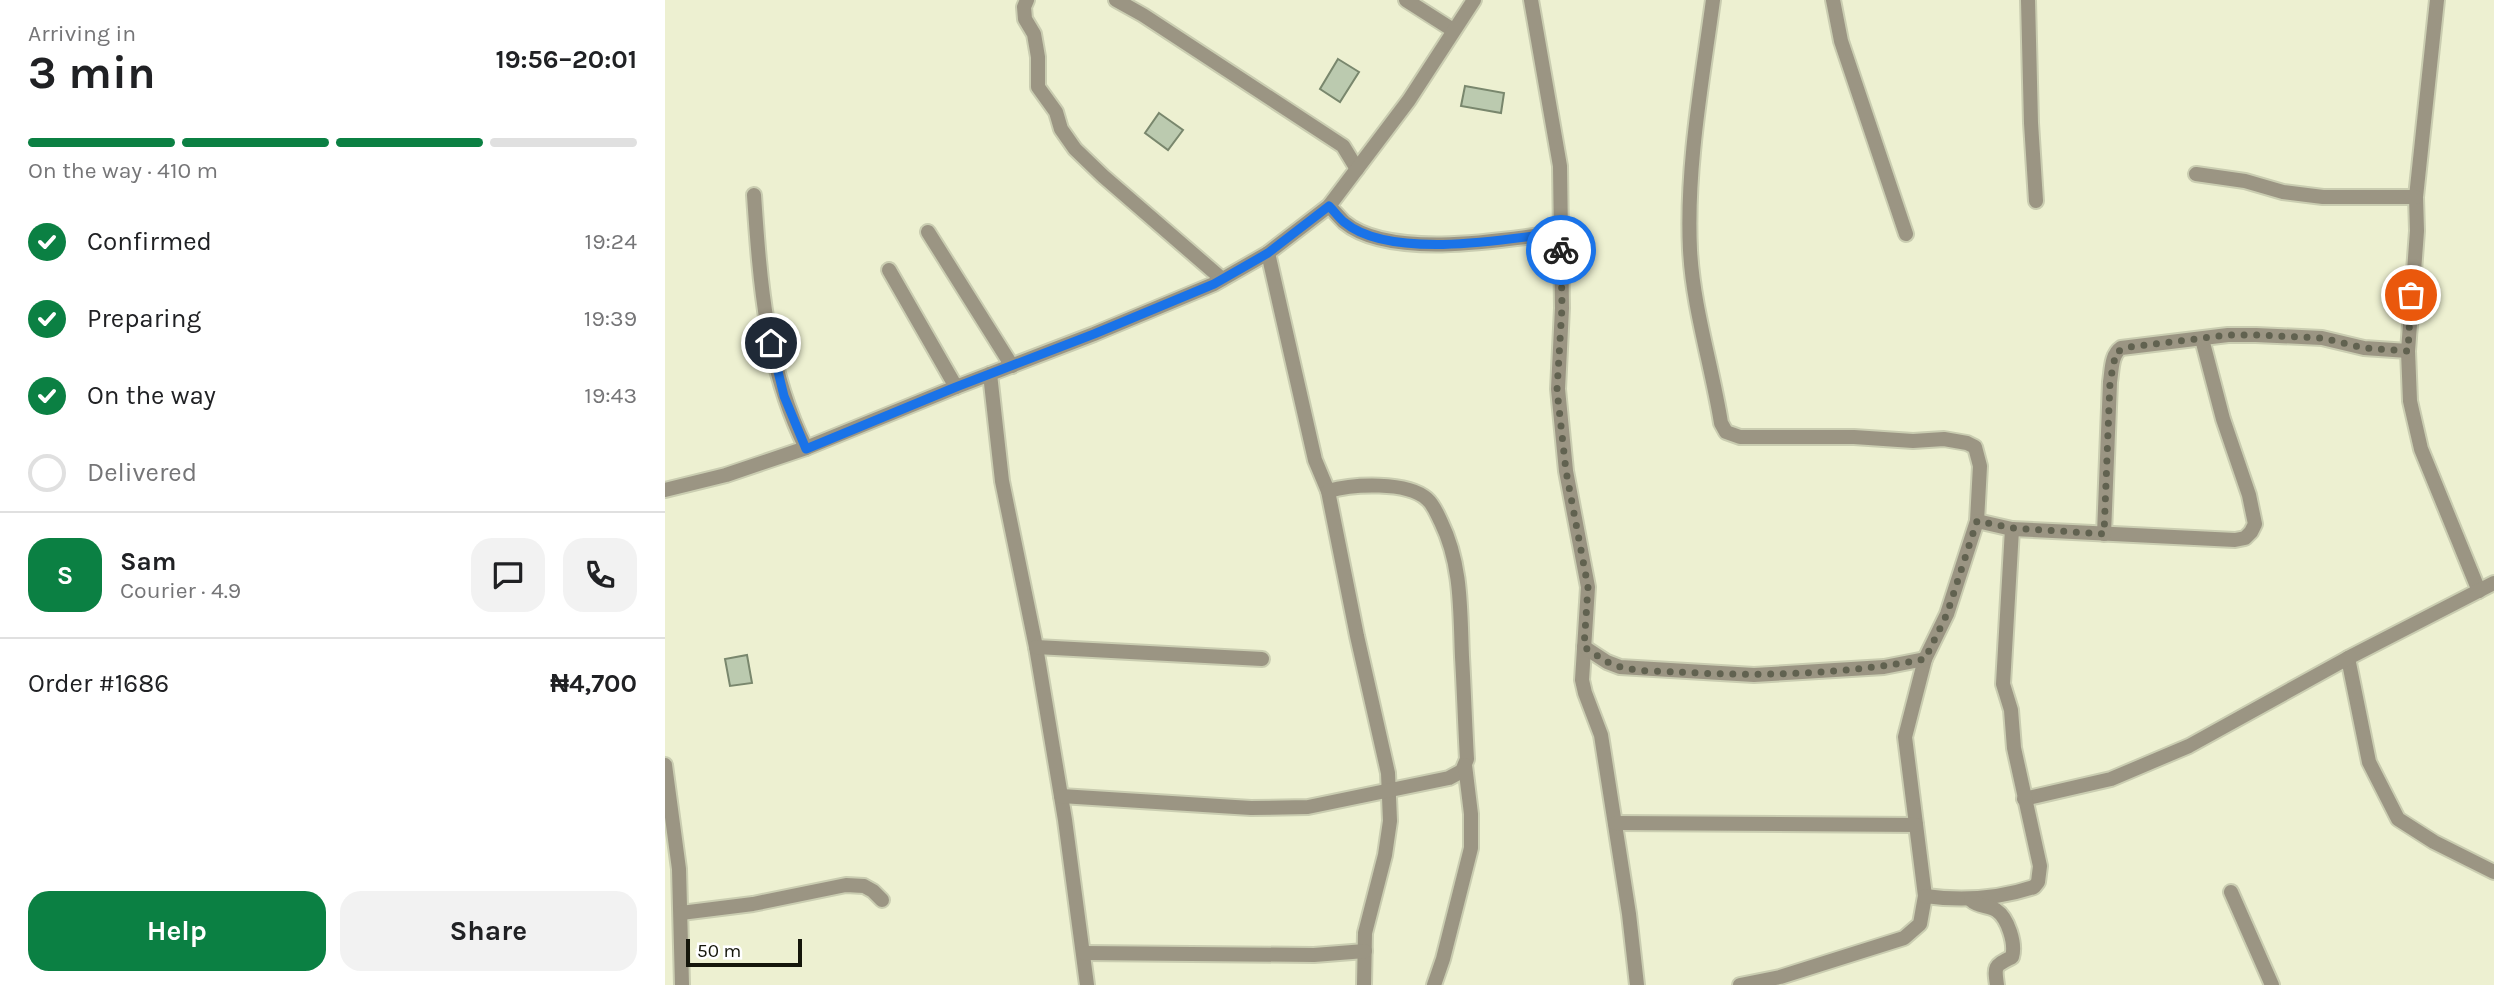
<!DOCTYPE html>
<meta charset="utf-8">
<style>
:root{--surface:#fff;--page:#f2f2f2;--text:#202124;--muted:#757577;--line:#e0e0e0;--accent:#0b8043}
body{margin:0;font-family:Karla,sans-serif;background:var(--page);color:var(--text);height:100vh;display:flex;flex-direction:column;font-size:26px;white-space:nowrap}
*{box-sizing:border-box;margin:0}
p{font-size:23px;color:var(--muted)}
.icon{flex:none;width:38px;height:38px;fill:none;stroke:currentColor;stroke-width:2;stroke-linecap:round;stroke-linejoin:round}
.map{position:relative;flex:1;overflow:hidden}
.side{display:flex;flex-direction:column;background:var(--surface);width:665px}
.side>*{flex:none}
.scale{position:absolute;left:21px;bottom:18px;width:116px;box-sizing:border-box;padding-left:7px;border:4px solid #15160b;border-top:0;font-size:19px;line-height:24px;white-space:nowrap;color:#15160b;-webkit-text-stroke:5px #fff;paint-order:stroke}
.pin{position:absolute;display:grid;place-items:center;width:60px;height:60px;color:#fff;margin:-30px;border:4px solid #fff;border-radius:50%;box-shadow:0 2px 7px #0007}
.courier{position:absolute;display:grid;place-items:center;width:70px;height:70px;margin:-35px;border:5px solid #1a73e8;border-radius:50%;background:#fff;color:#222;box-shadow:0 2px 9px #0007}
.head em{font-style:normal;font-weight:700}
.head div{display:flex;flex-direction:column-reverse}
.head{display:flex;align-items:center;justify-content:space-between;height:119px;padding:0 28px}
h1{font-size:46px;font-weight:700;line-height:52px}
.bar{display:grid;grid-template-columns:repeat(4,1fr);gap:10px 7px;align-content:center;height:84px;padding:0 28px}
.bar i{height:9px;border-radius:5px;background:var(--line)}
.bar .selected{background:var(--accent)}
.bar p{grid-column:span 4}
.line{display:flex;align-items:center;gap:18px;padding:0 28px;border-top:2px solid var(--line)}
.line div{flex:1}
.round{display:grid;place-items:center;flex:none;width:74px;height:74px;border-radius:21px;background:var(--page)}
ol{padding:0 28px;list-style:none}
li{display:flex;align-items:center;gap:21px;height:77px}
li p{margin-inline-start:auto}
li .icon{padding:7px;border-radius:50%;background:var(--accent);color:#fff;stroke-width:4}
li:last-child{color:var(--muted)}
li i{width:38px;height:38px;border:4px solid var(--line);border-radius:50%}
.primary-button{display:flex;gap:14px;margin-top:auto;padding:14px 28px}
.primary-button a{flex:1;height:80px;border-radius:21px;background:var(--accent);color:#fff;font-size:28px;font-weight:700;line-height:80px;text-align:center}
.primary-button a+a{background:var(--page);color:var(--text)}
main{display:flex;flex:1;min-height:0}
.map>svg:first-child{display:block}
</style>
<main>
<section class="side">
<div class="head"><div><h1>3 min</h1><p>Arriving in</p></div><em>19:56–20:01</em></div>
<div class="bar"><i class="selected"></i><i class="selected"></i><i class="selected"></i><i></i><p>On the way · 410 m</p></div>
<ol>
<li><svg class="icon" aria-label="check" viewBox="0 0 24 24"><path d="M5 12l5 5 9-10"/></svg>Confirmed<p>19:24</p></li>
<li><svg class="icon" aria-label="check" viewBox="0 0 24 24"><path d="M5 12l5 5 9-10"/></svg>Preparing<p>19:39</p></li>
<li><svg class="icon" aria-label="check" viewBox="0 0 24 24"><path d="M5 12l5 5 9-10"/></svg>On the way<p>19:43</p></li>
<li><i></i>Delivered</li>
</ol>
<div class="line" style="height:126px"><b class="round" style="background:var(--accent);color:#fff">S</b><div><b>Sam</b><p>Courier · 4.9</p></div><a class="round"><svg class="icon" aria-label="chat" viewBox="0 0 24 24"><path d="M4 5h16v11H9l-5 4z"/></svg></a><a class="round"><svg class="icon" aria-label="phone" viewBox="0 0 24 24"><path d="M5 4h4l2 5-3 2q2 4 5 5l2-3 5 2v4C11 20 4 13 5 4z"/></svg></a></div>
<div class="line" style="height:91px"><div>Order #1686</div><b>₦4,700</b></div>
<div class="primary-button"><a>Help</a><a>Share</a></div>
</section>
<div class="map">
<svg width="1829" height="985" viewBox="0 0 1829 985">
<rect width="100%" height="100%" fill="#edf0d1"/>
<!-- building -->
<g fill="#bbcaaf" stroke="#79876d" stroke-width="2">
<path d="M673 59 694 72 675 102 655 89Z"/>
<path d="M800 86 839 93 836 113 796 106Z"/>
<path d="M494 113 518 130 503 150 480 133Z"/>
<path d="M82 655 87 683 65 686 60 659Z"/>
</g>
<g fill="none" stroke-linecap="round" stroke-linejoin="round">
<defs>
<g id="minor">
<path d="M362 0 359 7 360 19 369 34 373 57V87L391 112 396 129 410 149 438 176 557 279"/>
<path d="M451 0 478 15 678 146 692 169"/>
<path d="M741 0 788 30"/>
<path d="M866 0 895 166 897 308 893 389 901 471 923 587 917 680 920 693 936 735 964 914 972 985"/>
<path d="M1048 0C1037 82 1021 167 1025 250 1028 308 1047 366 1056 423L1061 432 1075 437H1189L1248 441 1279 439 1302 443 1310 447 1315 466 1312 521 1282 614 1260 659 1240 737 1260 896 1255 924 1239 938 1115 977 1075 985"/>
<path d="M1168 0 1176 41 1241 234"/>
<path d="M1363 0 1366 123 1371 201"/>
<path d="M1772 0 1751 197 1752 231 1743 351 1745 401 1756 449 1814 591"/>
<path d="M1531 174 1580 181 1618 192 1658 197H1751"/>
<path d="M89 195C95 283 101 368 141 448"/>
<path d="M664 206C669 211 674 217 679 222 724 260 841 240 896 232"/>
<path d="M263 232 347 366"/>
<path d="M603 253 650 460 663 491 692 636 723 773 725 821 720 855 700 933 699 985"/>
<path d="M224 270 291 387"/>
<path d="M325 374 337 481 371 647 400 820 422 985"/>
<path d="M0 490 61 475 141 448 291 387 429 334 549 284 603 253 664 206 744 100 809 0"/>
<path d="M1347 529 1570 540 1580 538 1586 532 1590 524 1584 495 1558 419 1537 339"/>
<path d="M1439 534 1445 382C1447 370 1446 355 1456 348L1563 335H1591L1657 338 1699 348 1743 351"/>
<path d="M371 647 597 659"/>
<path d="M919 647 942 662 955 667 1089 675 1219 667 1260 659"/>
<path d="M1683 658 1704 762 1733 819 1769 842 1829 872"/>
<path d="M0 765 14 869 17 985"/>
<path d="M396 796 586 808 643 807 784 778 797 771 802 759C800 725 799 691 797 657 795 610 797 565 776 522 772 514 769 505 762 499 742 481 688 484 663 491"/>
<path d="M1359 799 1446 779 1524 746 1683 658 1829 583"/>
<path d="M950 823 1251 825"/>
<path d="M1566 892 1607 985"/>
<path d="M1260 896C1296 901 1333 899 1369 887L1373 882 1375 866 1349 748 1346 710 1338 684 1347 529 1312 521"/>
<path d="M1306 900C1313 907 1323 905 1331 910 1343 918 1351 944 1347 957 1330 966 1329 965 1332 985"/>
<path d="M16 913 88 904 181 885 199 886 208 891 217 900"/>
<path d="M419 953 649 955 700 951"/>
<path d="M769 985 778 959 806 848V814L800 765"/>
</g>
</defs>
<!-- minor casing -->
<use href="#minor" stroke="#cacdb1" stroke-width="18"/>
<!-- minor -->
<use href="#minor" stroke="#9b9583" stroke-width="14"/>
</g>
<g fill="none" stroke-linecap="round" stroke-linejoin="round">
<!-- done -->
<path stroke="#616250" stroke-width="7" stroke-dasharray="0 12.6" d="M896 250 897 307 892 390 901 471 923 587 919 647C930 654 940 662 952 666 972 672 995 671 1015 672 1094 677 1183 674 1260 659L1282 614 1312 521 1347 528 1439 534 1445 382 1451 352 1464 347 1563 335H1591L1657 338 1699 348 1743 351 1746 295"/>
<!-- route -->
<path stroke="#1a73e8" stroke-width="9" d="M106 343 119 396 141 449 291 387 429 334 549 284 603 253 664 206C669 211 674 218 679 222 724 260 842 240 896 232V250"/>
</g>
</svg>
<div class="scale">50 m</div>
<div class="pin" style="left:1746px;top:295px;background:#ea580c"><svg class="icon" aria-label="bag" viewBox="0 0 24 24"><path d="M5 8h14l-1 12H6zM9 8a3 3 0 0 1 6 0"/></svg></div>
<div class="pin" style="left:106px;top:343px;background:#1f2937"><svg class="icon" aria-label="home" viewBox="0 0 24 24"><path d="M3 11l9-7 9 7M6 9v11h12V9"/></svg></div>
<div class="courier" style="left:896px;top:250px"><svg class="icon" aria-label="bike" viewBox="0 0 24 24"><circle cx="6" cy="16" r="4"/><circle cx="18" cy="16" r="4"/><path d="M6 16l4-8h5l3 8M10 8l3 8H6M13 5h3"/></svg></div>
</div>
</main>
